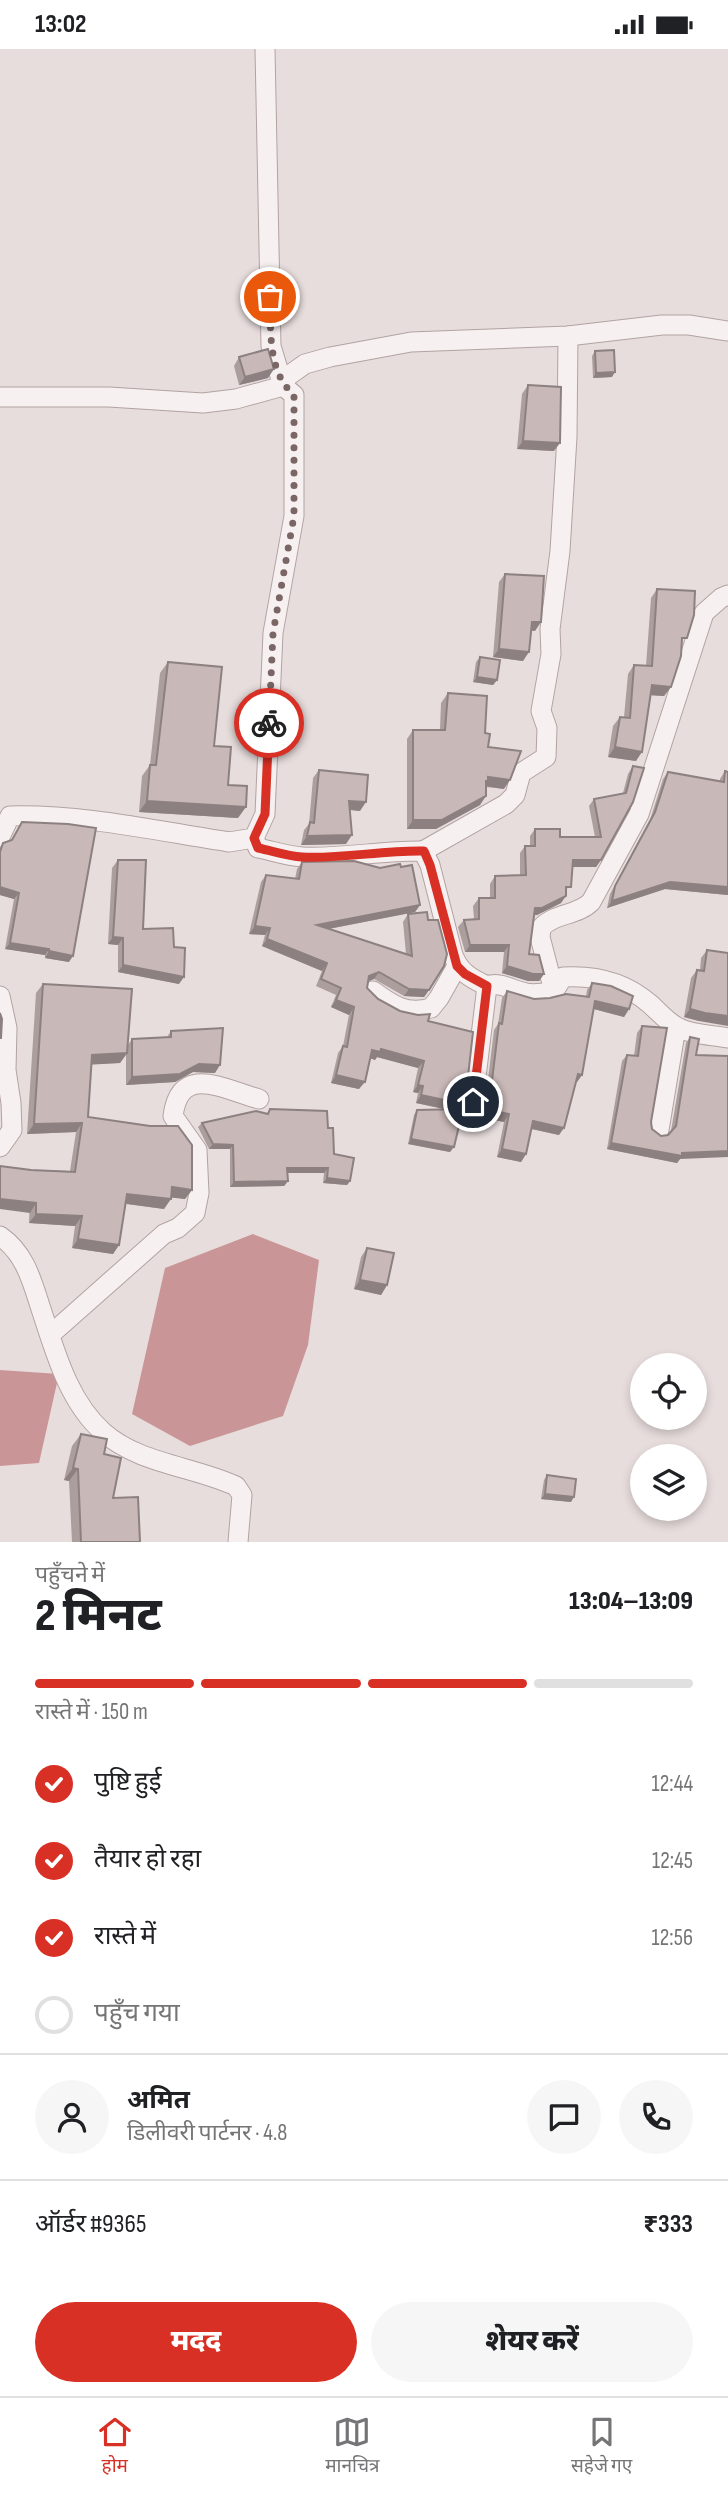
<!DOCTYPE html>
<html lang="hi">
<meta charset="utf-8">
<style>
:root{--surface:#fff;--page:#f6f6f6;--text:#202124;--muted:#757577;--line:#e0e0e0;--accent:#d93025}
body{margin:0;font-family:"Sofia Sans Condensed","Noto Sans Devanagari",sans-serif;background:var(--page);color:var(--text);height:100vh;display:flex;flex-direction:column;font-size:26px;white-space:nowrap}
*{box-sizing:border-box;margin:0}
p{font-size:23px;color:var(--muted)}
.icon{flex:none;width:38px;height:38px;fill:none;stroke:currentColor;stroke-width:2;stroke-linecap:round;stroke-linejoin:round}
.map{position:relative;height:1493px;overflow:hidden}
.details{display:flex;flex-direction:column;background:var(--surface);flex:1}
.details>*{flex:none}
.buttons{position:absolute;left:630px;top:1304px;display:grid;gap:14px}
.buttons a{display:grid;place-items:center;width:77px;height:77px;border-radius:50%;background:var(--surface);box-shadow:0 4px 10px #0003;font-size:35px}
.pin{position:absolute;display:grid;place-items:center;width:60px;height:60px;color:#fff;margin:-30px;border:4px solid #fff;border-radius:50%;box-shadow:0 2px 7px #0007}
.courier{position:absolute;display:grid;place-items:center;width:70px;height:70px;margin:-35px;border:5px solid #d93025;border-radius:50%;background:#fff;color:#222;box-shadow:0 2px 9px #0007}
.summary em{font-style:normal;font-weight:800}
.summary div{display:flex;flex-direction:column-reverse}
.summary{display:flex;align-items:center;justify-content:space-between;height:119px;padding:0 35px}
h1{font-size:46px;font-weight:800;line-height:52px}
.bar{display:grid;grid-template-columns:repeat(4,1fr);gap:10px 7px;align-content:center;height:84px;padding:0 35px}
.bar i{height:9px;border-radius:5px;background:var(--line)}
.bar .on{background:var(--accent)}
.bar p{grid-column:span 4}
.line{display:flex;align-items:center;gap:18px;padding:0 35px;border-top:2px solid var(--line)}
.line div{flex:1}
.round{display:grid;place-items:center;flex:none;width:74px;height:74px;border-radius:37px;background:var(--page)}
ol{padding:0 35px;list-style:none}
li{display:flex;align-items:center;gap:21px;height:77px}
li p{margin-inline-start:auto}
li .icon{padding:7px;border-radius:50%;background:var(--accent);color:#fff;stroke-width:4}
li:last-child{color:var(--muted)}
li i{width:38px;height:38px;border:4px solid var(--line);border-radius:50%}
.cta{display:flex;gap:14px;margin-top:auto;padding:14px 35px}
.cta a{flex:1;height:80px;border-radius:42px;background:var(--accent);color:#fff;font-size:28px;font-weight:800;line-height:80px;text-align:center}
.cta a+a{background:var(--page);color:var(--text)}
.status{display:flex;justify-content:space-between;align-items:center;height:49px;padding:0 35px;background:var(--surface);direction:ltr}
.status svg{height:19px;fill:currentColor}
.tab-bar{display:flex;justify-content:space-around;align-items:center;height:98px;border-top:2px solid var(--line);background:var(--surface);font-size:19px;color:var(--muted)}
.tab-bar a{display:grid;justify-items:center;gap:4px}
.tab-bar .on{color:var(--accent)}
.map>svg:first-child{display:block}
</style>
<div class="status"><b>13:02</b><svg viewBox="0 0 49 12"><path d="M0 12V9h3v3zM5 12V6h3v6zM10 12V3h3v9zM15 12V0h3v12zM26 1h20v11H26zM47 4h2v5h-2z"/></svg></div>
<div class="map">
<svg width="728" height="1493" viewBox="0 0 728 1493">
<rect width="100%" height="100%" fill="#e8dddd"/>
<!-- water -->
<g fill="#ca9597">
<path d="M253 1185 319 1211 308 1296 283 1367 190 1397 132 1365 165 1219Z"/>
<path d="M0 1321 59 1325 39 1414 0 1417Z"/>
</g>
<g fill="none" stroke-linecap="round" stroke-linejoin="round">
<defs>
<g id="street">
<path d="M265 0 271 297 283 337"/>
<path d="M283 337 288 327 305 315 330 308 411 293 568 287 662 276H689L728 282"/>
<path d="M0 348H109L203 354 236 350 283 337 294 346V467L273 584 265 765 254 789 229 793C157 782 83 765 10 767L0 788"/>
<path d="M254 789 258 799C273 802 287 807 302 808 343 810 383 801 423 802L430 816 453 906C460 924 471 929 487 937 501 932 513 942 526 944 536 946 544 944 554 942L563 928C595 926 625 933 650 955 659 963 668 974 679 979 693 986 713 986 728 989"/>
<path d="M423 802 506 755 515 746 521 724 546 708 547 679 541 662 551 605 550 580 560 502 567 388 568 287"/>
<path d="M373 942C392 956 406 966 431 959L439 949 457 917"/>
<path d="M554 942 540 888 541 879C554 864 577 867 591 853L639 765 704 564 721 549 728 546"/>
<path d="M0 947 7 979 6 1021 11 1054 12 1081 0 1098"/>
<path d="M473 1053 487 937"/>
<path d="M659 1081 676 978"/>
<path d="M0 1187C25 1204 32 1232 41 1260 55 1302 68 1352 103 1383 139 1415 193 1417 236 1437L242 1446 238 1493"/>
<path d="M50 1286 164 1185 178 1179 195 1164 199 1144 197 1101 173 1067C180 1014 223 1040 259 1050"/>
</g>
</defs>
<!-- street casing -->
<use href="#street" stroke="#b2a3a2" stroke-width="21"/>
<!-- street -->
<use href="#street" stroke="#f6f0f0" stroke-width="19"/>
</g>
<!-- wall -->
<g fill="#ac9e9d">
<path d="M595 302 612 328 593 329 592 307Z"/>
<path d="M239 308 268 329 239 336 234 317Z"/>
<path d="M528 336 554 402 517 400 522 345Z"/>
<path d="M505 525 535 582 531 581 523 612 493 608 499 533Z"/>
<path d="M657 540 682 596 671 638 664 647 651 646 636 712 608 708 613 677 620 668H624L628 625 634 616 646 617 651 549Z"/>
<path d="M480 608 497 631 493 636 473 633 476 613Z"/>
<path d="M168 613 214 697 228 736 238 769 139 763 142 727 150 716 160 624Z"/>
<path d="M448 644 485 684 488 698 504 740 486 738 480 756 436 780H407V690L413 681H440L441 654Z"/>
<path d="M633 717 644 719 601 811 596 818H572L566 845 561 854 537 866H534L529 905 544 925 539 932H528L502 924 504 903H465L458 878 464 871 474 870 473 857 479 849H490V835L495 827H520V804L525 797H530V787L535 780 560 788H595L589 757 594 750 623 744 628 725Z"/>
<path d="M319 721 360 762 350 761 346 795 301 796 304 781 309 775 313 729Z"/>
<path d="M725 722 728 846 665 840 607 859 610 845 650 771 663 730 668 723 720 732V730Z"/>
<path d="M22 773 69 913 45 909V906L5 900 14 850 0 846V799L3 794 11 792Z"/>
<path d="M118 811 143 880 174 898 179 935 118 923V896L108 895 112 819Z"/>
<path d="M302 813 380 819 401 818 420 856 415 863 329 880 406 905 403 873 408 865 429 941 424 948 404 947 374 930 368 932 367 939 378 950 400 962 428 972 470 1055 476 1058 483 1057 485 1055 494 981 498 975 502 949 507 942 534 950 586 948 587 941 592 934 629 960 624 968 594 960 582 1026 577 1033H576L559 1086 531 1080 526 1105 521 1113 497 1108 504 1073 462 1064 450 1103 408 1095 414 1066 417 1061 446 1060 416 1054 418 1044 413 1043 418 1019 377 1008 375 1011 370 1009 359 1040 331 1034 338 1004 343 997 349 966 331 958 336 946 316 937 322 922 262 897 265 886 249 885 261 833 266 826 295 830 297 820Z"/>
<path d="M707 901 699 972 684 968 691 929 697 921H700L701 909Z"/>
<path d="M43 935 128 996 132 990 167 988 171 982 215 1024 193 1023 175 1033 126 1036V1006L120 1014 91 1015 88 1068 192 1141 185 1150 171 1148 164 1160 126 1155 119 1196 113 1205 72 1199 75 1177 29 1174 31 1121 70 1122 76 1083 27 1085 36 944Z"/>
<path d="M642 977 652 1080 661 1087 668 1086 671 1082 686 994 690 988 680 1110 677 1114 607 1100 622 1012 627 1006 634 1007 637 984Z"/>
<path d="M270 1060 328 1079 334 1105 350 1132 347 1136 323 1134 324 1124H287L288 1132 284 1137 230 1138V1100H209L198 1078 202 1074 267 1065Z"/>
<path d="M367 1199 387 1236 381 1246 354 1240 361 1208Z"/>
<path d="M81 1385 113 1449 140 1493H72L69 1432 64 1431 72 1397Z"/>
<path d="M547 1426 571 1453 541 1450 544 1431Z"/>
</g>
<!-- shaded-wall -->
<g fill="#8c8180">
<path d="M274 320 268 329 239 336 245 328Z"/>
<path d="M615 323 612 328 593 329 596 324Z"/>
<path d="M523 392 560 394 554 402 517 400Z"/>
<path d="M532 573H541L535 582 526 581Z"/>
<path d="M499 600 529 603 523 612 493 608Z"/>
<path d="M477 628 497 631 493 636 473 633Z"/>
<path d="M652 636 671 638 664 647 646 646Z"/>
<path d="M615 698 642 703 636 712 608 708Z"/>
<path d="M488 728 510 731 504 740 485 737Z"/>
<path d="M486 747 480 756 436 780H407L413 771Z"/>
<path d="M147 752 246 758 238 769 139 763Z"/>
<path d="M349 752 366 753 360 762 343 760Z"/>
<path d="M352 786 346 795 301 796 307 787Z"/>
<path d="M573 811H601L596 818H568Z"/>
<path d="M670 833 728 838V846L665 840 607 859 612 852Z"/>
<path d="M0 838 19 844 14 850 0 846Z"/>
<path d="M566 847 561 854 537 866H530L535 859Z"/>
<path d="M420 856 415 863 312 883 317 876Z"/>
<path d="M255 877 270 879 265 886 249 885Z"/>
<path d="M113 888 123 889 118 896 108 895Z"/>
<path d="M267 890 327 914 322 922 262 897Z"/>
<path d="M10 894 49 900 45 906 5 900Z"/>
<path d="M470 896H509L504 903H465Z"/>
<path d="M49 902 73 907 69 913 45 909Z"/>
<path d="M123 916 184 928 179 935 118 923Z"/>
<path d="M507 917 544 925 539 932H528L502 924Z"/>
<path d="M379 923 374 930 364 934 369 927Z"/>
<path d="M409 940 429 941 424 948 404 947Z"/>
<path d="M336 951 354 958 349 966 331 958Z"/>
<path d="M595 952 629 960 624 968 590 959Z"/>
<path d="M690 960 728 967V977L699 972 684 968Z"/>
<path d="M381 1000 424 1012 418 1019 377 1008 375 1011 367 1008 372 1001Z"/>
<path d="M127 1004 120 1014 85 1016 92 1006Z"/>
<path d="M199 1015 220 1016 215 1024 193 1023 175 1033 126 1036 132 1028Z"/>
<path d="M578 1025 582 1026 577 1033 572 1032Z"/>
<path d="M336 1026 365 1033 359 1040 331 1034Z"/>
<path d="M418 1036 423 1037 418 1044 413 1043Z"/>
<path d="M421 1046 509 1065 504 1073 416 1054Z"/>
<path d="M533 1072 564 1079 559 1086 528 1079Z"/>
<path d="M82 1074 76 1083 27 1085 34 1075Z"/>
<path d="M411 1090 454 1098 450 1103 408 1095Z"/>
<path d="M611 1094 682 1104 728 1102V1108L680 1110 677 1114 607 1100Z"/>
<path d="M213 1095 233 1096 230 1100H209Z"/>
<path d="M502 1100 526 1105 521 1113 497 1108Z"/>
<path d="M287 1119H328L324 1124H284Z"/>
<path d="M327 1129 350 1132 347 1136 323 1134Z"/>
<path d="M288 1132 284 1137 230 1138 234 1133Z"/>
<path d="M172 1138 192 1141 185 1150 166 1148Z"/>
<path d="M127 1145 171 1150 164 1160 121 1154Z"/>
<path d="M0 1150 36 1154 30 1164 0 1160Z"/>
<path d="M36 1165 82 1167 75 1177 29 1174Z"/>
<path d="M78 1190 119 1196 113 1205 72 1199Z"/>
<path d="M360 1231 387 1236 381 1246 354 1240Z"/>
<path d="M73 1419 78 1420 69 1432 64 1431Z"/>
<path d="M545 1445 574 1448 571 1453 541 1450Z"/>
</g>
<!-- building -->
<g fill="#c8b8b7" stroke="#8c8180" stroke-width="2">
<path d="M268 300 274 320 245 328 239 308Z"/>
<path d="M614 301 615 323 596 324 595 302Z"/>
<path d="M528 336 561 338 560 394 523 392Z"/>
<path d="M505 525 544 527 541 573H532L529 603 499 600Z"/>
<path d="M657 540 695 542 694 566 687 589H682L681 607 671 638 652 636 642 703 615 698 620 668 630 669 634 616 652 617Z"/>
<path d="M480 608 500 611 497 631 477 628Z"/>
<path d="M168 613 222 618 214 697 231 698 228 736 247 737 246 758 147 752 150 716H156Z"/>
<path d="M448 644 487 647 485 684 490 685 488 698 521 702 510 731 488 728V732H486V747L442 771H413V681H445Z"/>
<path d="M633 717 644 719 633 753 601 811H573L571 838H566V847L542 859H535L529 905 539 906 544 925H533L507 917 509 896H470L464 871 479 870V849H495V827L526 826 525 797H535V780H560V788H601L594 750 626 744Z"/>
<path d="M319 721 368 726 366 753 349 752 352 786 307 787 310 773 314 774Z"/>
<path d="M725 722 728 723V838L670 833 612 852 615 837 655 763 668 723 724 733Z"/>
<path d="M22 773 68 775 96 779 73 907 49 902V900L10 894 19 844 0 838V803L3 794 12 791Z"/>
<path d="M118 811H146L143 880 173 879 174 898 185 899 184 928 123 916V889L113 888Z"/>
<path d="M354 812 380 819 400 815 401 818 412 816 420 856 317 876 412 907 408 865 427 863 428 871H438L447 905 444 917 429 941 409 940 379 923 369 927 367 939 378 950 400 962 418 966 430 965 428 972 473 983 466 1045 470 1055 476 1058 483 1057 490 1048 499 974 502 975 507 942 534 950 550 949 566 945 589 948 592 934 611 937 633 947 629 960 595 952 582 1026 578 1025 564 1079 533 1072 526 1105 502 1100 509 1065 421 1046 423 1037 418 1036 424 1012 381 1000 380 1003 372 1001 365 1033 336 1026 343 997 347 998 354 958 336 951 341 939 321 930 327 914 267 890 270 879 255 877 266 826 299 830 302 813Z"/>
<path d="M707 901 728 904V967L705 964 690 960 697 921 704 922Z"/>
<path d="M43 935 132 940 127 1004 92 1006 88 1068 150 1077H178L192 1096V1141L172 1138 171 1150 127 1145 119 1196 78 1190 82 1167 36 1165V1154L0 1150V1117L31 1121 75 1123 82 1074 34 1075Z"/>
<path d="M0 964 2 970 1 989H0Z"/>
<path d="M642 977 667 979 651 1073 652 1080 661 1087 668 1086 676 1077 690 988 699 990 696 1006 728 1007V1102L682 1104V1107L611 1094 627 1006 638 1007Z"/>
<path d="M223 979 220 1016 199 1015 180 1025 132 1028V990L171 988V982Z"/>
<path d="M270 1060 327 1062 328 1079H333L334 1105 354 1109 350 1132 327 1129 328 1119H287L288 1132 234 1133 233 1096 213 1095 202 1074 256 1062 268 1065Z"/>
<path d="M463 1060 454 1098 411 1090 417 1061Z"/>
<path d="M367 1199 394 1204 387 1236 360 1231Z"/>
<path d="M81 1385 107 1390 104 1405 121 1409 113 1449 138 1448 140 1493H81L78 1420 73 1419Z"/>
<path d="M547 1426 576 1430 574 1448 545 1445Z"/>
</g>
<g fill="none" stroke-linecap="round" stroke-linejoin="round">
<!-- done -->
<path stroke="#7a6765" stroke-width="7" stroke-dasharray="0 12.6" d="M269 674 273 584 294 467V346C267 323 271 280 270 248"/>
<!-- route -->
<path stroke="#d93025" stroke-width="9" d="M269 674 265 765 254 789 258 799C273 802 287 807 302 808 343 810 383 801 424 802L430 816 457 917 465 925 487 937 473 1053"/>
</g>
</svg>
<div class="buttons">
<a><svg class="icon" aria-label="locate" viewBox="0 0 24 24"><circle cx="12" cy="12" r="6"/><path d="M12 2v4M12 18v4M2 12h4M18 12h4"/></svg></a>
<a><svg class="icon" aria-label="layers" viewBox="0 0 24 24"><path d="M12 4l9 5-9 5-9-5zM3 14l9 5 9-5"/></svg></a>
</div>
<div class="pin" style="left:270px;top:248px;background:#ea580c"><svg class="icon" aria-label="bag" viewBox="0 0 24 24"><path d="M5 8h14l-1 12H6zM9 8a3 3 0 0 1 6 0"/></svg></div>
<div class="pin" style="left:473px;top:1053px;background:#1f2937"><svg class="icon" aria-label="home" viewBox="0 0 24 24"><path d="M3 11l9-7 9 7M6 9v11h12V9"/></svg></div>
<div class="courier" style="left:269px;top:674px"><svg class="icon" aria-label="bike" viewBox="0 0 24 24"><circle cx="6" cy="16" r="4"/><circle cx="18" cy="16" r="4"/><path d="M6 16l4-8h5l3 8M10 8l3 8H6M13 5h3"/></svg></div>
</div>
<section class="details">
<div class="summary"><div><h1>2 मिनट</h1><p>पहुँचने में</p></div><em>13:04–13:09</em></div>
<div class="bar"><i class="on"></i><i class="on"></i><i class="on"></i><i></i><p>रास्ते में · 150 m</p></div>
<ol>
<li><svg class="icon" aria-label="check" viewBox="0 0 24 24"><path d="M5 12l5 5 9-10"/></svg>पुष्टि हुई<p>12:44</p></li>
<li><svg class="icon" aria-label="check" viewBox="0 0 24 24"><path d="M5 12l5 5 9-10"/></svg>तैयार हो रहा<p>12:45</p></li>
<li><svg class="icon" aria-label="check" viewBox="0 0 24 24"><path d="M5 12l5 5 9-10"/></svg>रास्ते में<p>12:56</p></li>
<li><i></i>पहुँच गया</li>
</ol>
<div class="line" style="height:126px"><a class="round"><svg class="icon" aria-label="person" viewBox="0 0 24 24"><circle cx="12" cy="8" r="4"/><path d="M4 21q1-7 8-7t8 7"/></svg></a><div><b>अमित</b><p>डिलीवरी पार्टनर · 4.8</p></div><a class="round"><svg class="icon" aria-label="chat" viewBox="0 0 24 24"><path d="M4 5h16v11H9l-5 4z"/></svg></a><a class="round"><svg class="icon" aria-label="phone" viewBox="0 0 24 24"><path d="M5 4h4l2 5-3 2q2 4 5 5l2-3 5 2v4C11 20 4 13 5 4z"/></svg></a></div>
<div class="line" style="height:91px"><div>ऑर्डर #9365</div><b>₹333</b></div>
<div class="cta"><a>मदद</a><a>शेयर करें</a></div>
</section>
<nav class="tab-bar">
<a class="on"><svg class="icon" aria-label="home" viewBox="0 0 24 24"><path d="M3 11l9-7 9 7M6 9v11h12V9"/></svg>होम</a>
<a><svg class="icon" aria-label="map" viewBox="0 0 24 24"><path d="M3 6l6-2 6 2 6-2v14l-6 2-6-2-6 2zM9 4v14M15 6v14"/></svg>मानचित्र</a>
<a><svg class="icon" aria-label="saved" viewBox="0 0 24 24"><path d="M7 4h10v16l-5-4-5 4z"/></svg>सहेजे गए</a>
</nav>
